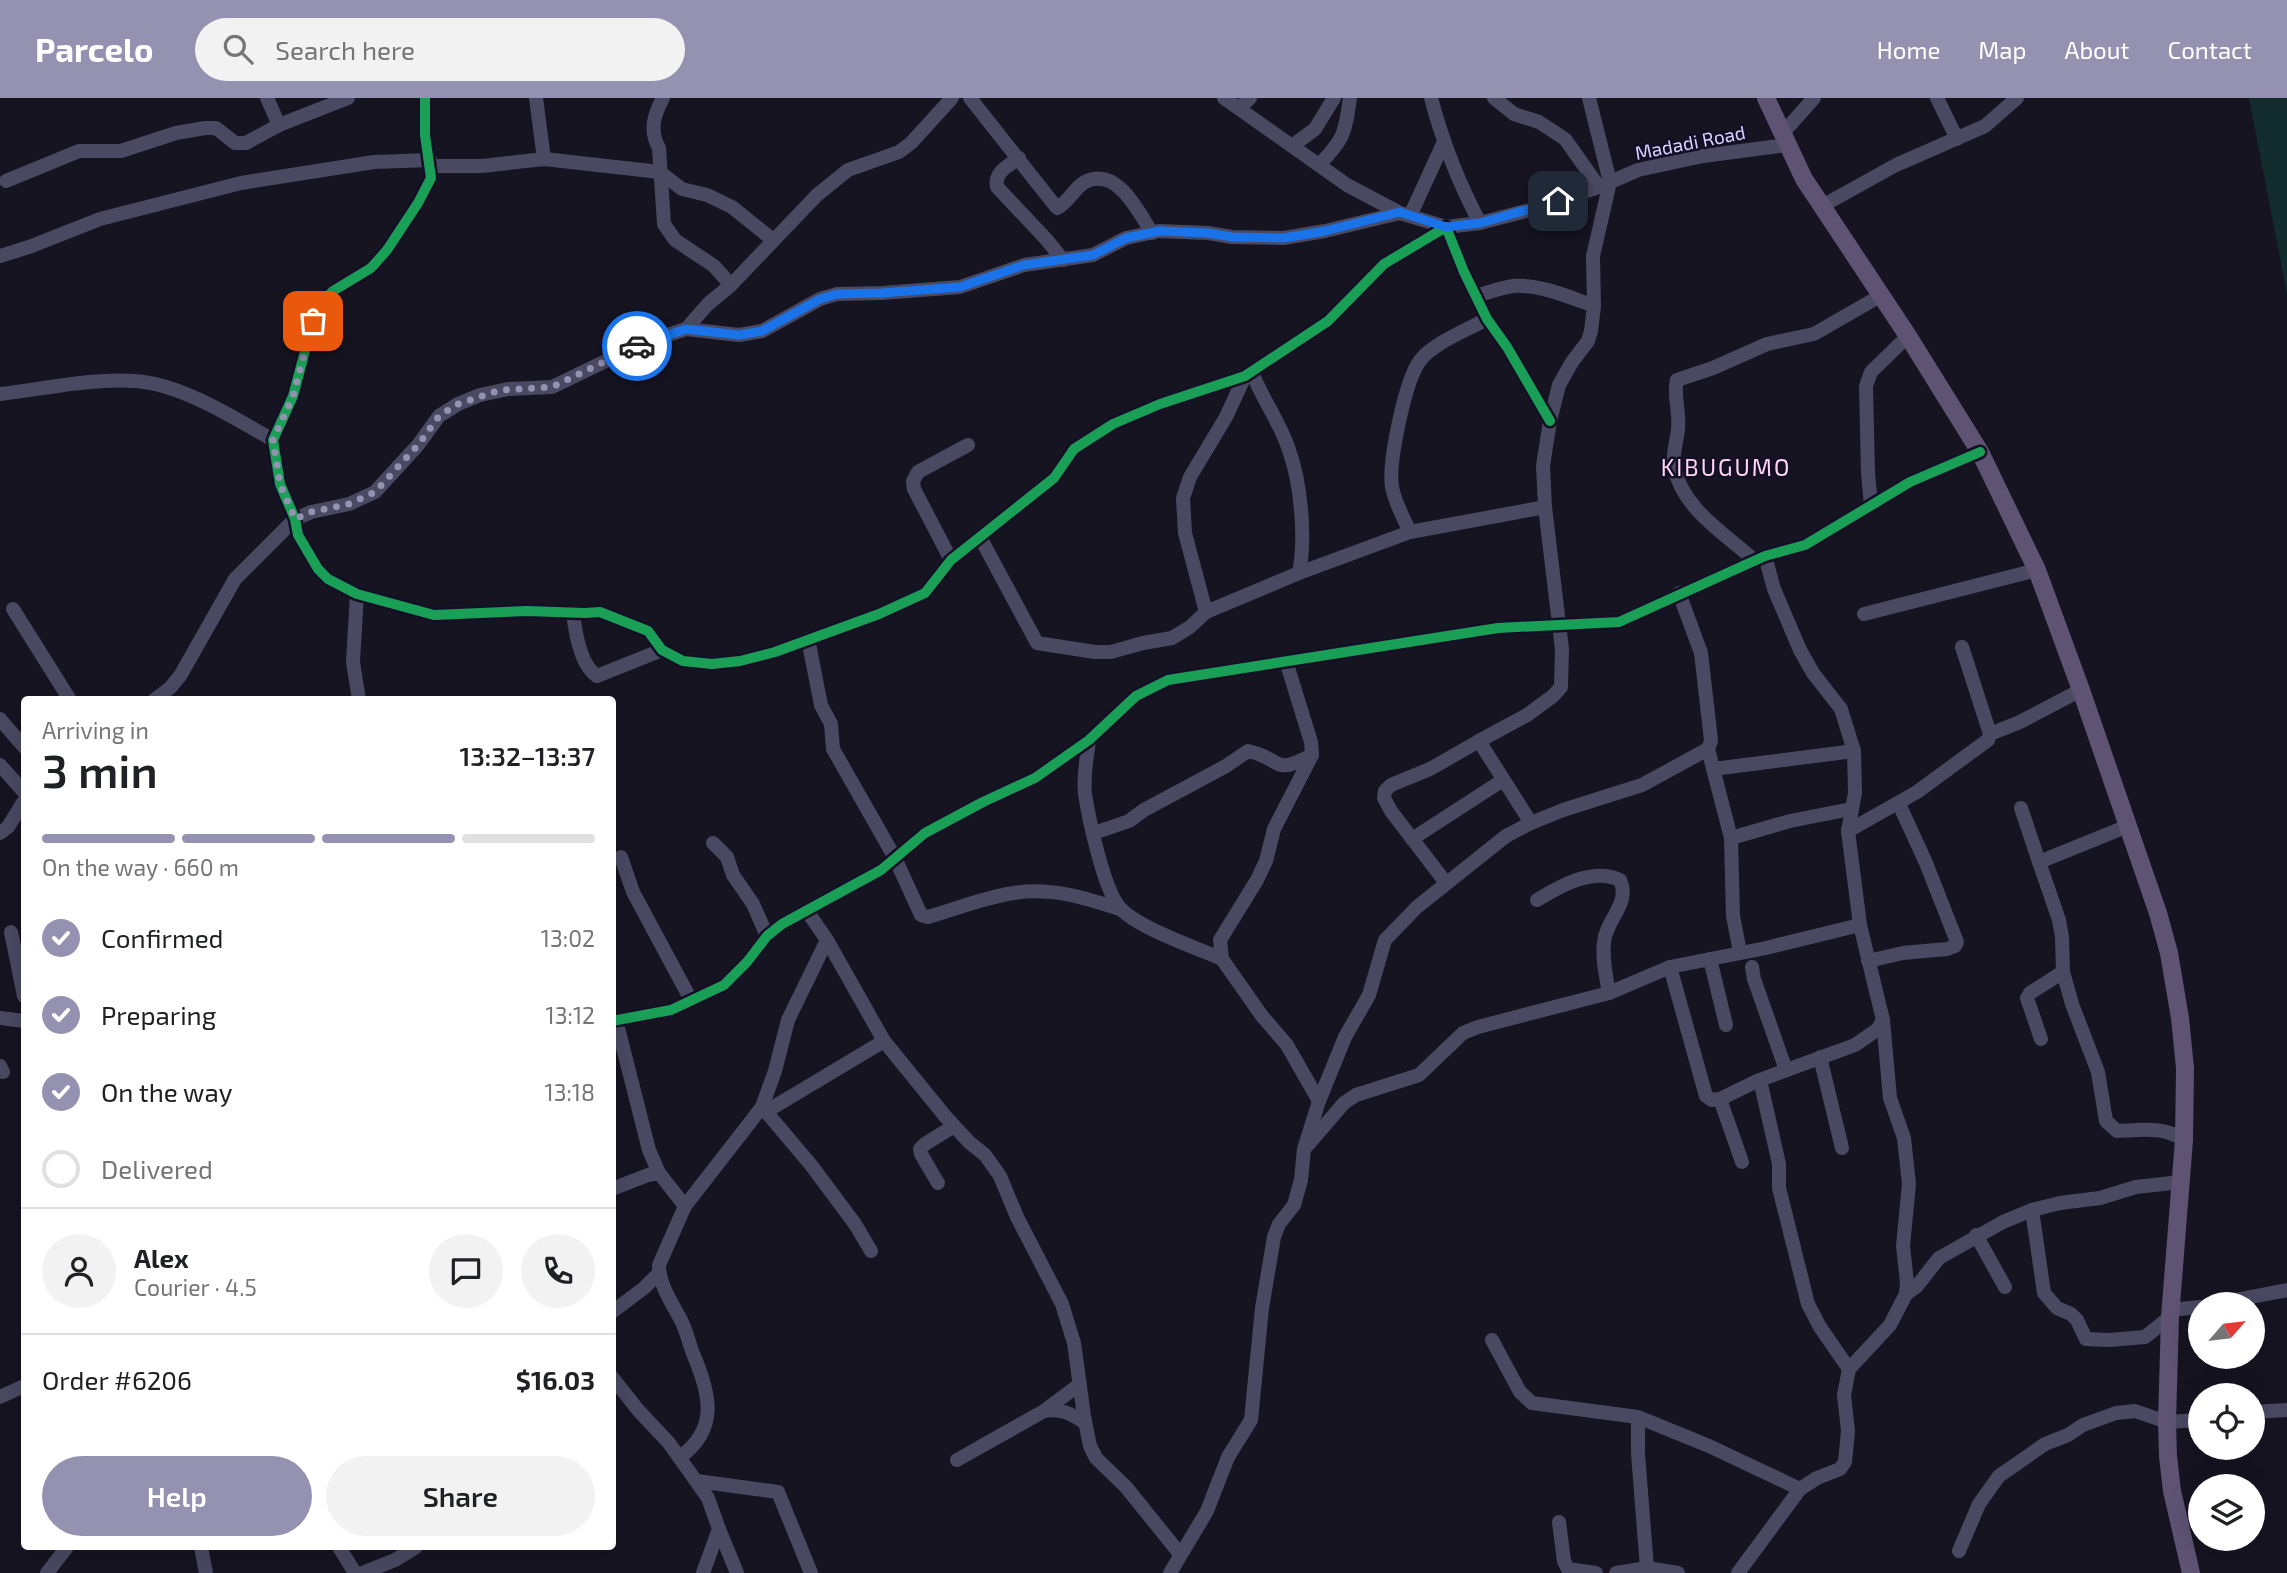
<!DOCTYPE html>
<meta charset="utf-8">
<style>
:root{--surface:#fff;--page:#f2f2f2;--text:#202124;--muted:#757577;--line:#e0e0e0;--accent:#9591b1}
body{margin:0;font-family:"Exo 2",sans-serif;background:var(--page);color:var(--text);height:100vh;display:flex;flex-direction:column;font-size:26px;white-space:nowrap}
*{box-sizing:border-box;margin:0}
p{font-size:23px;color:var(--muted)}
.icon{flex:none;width:38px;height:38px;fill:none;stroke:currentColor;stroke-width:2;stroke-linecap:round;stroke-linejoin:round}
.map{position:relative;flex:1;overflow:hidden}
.details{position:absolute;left:21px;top:598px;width:595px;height:854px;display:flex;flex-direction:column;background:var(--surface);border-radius:7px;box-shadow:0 7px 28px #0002}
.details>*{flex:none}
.needle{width:46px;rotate:62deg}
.fabs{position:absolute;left:2188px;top:1194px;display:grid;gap:14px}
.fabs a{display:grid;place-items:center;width:77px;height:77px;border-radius:50%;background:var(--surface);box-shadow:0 7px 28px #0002;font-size:35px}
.pin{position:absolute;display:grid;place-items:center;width:60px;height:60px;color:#fff;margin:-30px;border-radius:14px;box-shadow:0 4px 10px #0006}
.courier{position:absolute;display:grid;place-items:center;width:70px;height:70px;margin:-35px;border:5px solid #1a73e8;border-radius:50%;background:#fff;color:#222;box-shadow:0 2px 9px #0007}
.overview em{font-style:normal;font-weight:600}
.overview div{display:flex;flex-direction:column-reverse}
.overview{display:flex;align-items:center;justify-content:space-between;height:119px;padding:0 21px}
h1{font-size:46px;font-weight:600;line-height:52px}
.bar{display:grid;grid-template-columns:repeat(4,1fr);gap:10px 7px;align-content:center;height:84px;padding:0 21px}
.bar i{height:9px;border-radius:5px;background:var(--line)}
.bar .on{background:var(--accent)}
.bar p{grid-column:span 4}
.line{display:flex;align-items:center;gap:18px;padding:0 21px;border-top:2px solid var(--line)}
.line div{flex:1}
.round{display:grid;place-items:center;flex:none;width:74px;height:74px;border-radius:37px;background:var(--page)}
ol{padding:0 21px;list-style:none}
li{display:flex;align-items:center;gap:21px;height:77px}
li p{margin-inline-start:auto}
li .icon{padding:7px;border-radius:50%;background:var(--accent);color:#fff;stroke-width:4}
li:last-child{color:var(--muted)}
li i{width:38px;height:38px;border:4px solid var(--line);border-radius:50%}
.action{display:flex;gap:14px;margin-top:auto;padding:14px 21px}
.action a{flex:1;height:80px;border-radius:42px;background:var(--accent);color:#fff;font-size:28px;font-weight:600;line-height:80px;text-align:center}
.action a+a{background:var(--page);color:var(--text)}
header{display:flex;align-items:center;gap:42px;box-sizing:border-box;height:98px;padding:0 35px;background:var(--accent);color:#fff}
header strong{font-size:33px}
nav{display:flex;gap:38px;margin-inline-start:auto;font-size:24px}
.search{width:490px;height:63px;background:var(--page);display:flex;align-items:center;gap:18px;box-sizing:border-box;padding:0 24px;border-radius:38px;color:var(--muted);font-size:26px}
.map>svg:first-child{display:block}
</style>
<header>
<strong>Parcelo</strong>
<div class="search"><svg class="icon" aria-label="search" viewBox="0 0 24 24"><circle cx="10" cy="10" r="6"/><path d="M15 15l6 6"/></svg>Search here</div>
<nav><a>Home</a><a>Map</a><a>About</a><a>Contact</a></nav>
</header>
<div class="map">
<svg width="2287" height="1475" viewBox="0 0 2287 1475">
<rect width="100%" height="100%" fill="#161421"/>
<!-- green -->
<path fill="#132c2d" d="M2249 0H2287V196Z"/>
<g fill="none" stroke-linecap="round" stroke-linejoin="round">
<!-- minor -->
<g stroke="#4a4962" stroke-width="14">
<path d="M267 0 279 27"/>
<path d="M425 0V37L431 80 418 105 387 152 371 170 333 193 322 204 313 223 293 298 273 342 280 386 295 421 298 437 318 471 328 481 357 496 434 517 527 513 585 515 600 514 648 533 662 552 683 563 712 566 740 563 775 554 879 516 925 495 951 462 1054 380 1074 351 1113 326 1160 306 1245 278 1328 223 1384 166 1446 129 1464 174 1487 221 1507 249 1550 323"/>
<path d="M536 0 544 61"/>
<path d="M663 0C654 17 649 32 659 50L664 126 675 142 714 168 731 187"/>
<path d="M970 0 1057 110C1070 103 1074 90 1085 84 1117 68 1138 113 1152 135"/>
<path d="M1224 0 1347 87 1400 115 1446 129 1480 125 1538 110 1599 89 1638 72 1703 58 1787 47"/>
<path d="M1431 0C1443 45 1458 84 1480 125"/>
<path d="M1494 0 1514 16 1539 24 1565 41 1599 89"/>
<path d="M1937 0 1957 41"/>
<path d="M1239 10 1250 0"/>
<path d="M1782 36 1814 0"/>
<path d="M1292 48 1315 31 1334 0"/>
<path d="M1019 60C1008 68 994 74 997 89L1046 141 1063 162"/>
<path d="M1319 67C1344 41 1345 36 1350 0"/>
<path d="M430 68H482L544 61 651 73 661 75 682 91 707 97 732 109 773 142"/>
<path d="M6 83 79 53H121L176 35 205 30H216L235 45H246L279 27 348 0"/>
<path d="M1822 108 1896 67 1985 28 2017 0"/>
<path d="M1410 118 1443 46"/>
<path d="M0 158 29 149 100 121 241 85 374 64 430 62"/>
<path d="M1475 198C1487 195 1500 190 1513 188 1540 186 1569 199 1594 208"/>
<path d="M686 231 708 206 731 187 817 97 848 72 899 54 911 45 952 0"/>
<path d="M0 296C44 291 90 280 135 283 181 286 233 319 273 342"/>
<path d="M1871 407 1868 375 1866 288 1871 274 1908 238"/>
<path d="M1410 434C1403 419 1395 405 1392 389 1388 365 1405 284 1419 264 1431 246 1467 232 1487 221"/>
<path d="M980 439 1037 545 1095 554H1111L1143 545 1172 540 1190 529 1206 514 1299 475C1306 441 1301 385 1289 352 1280 324 1262 301 1252 274"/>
<path d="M951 462 914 391 913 383 918 374 968 347"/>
<path d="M1755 463C1726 436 1683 412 1674 369 1672 357 1677 343 1678 331 1680 314 1673 297 1677 282L1713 270 1767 246 1814 236 1880 198"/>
<path d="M1299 475 1410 434 1545 409"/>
<path d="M357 496 353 564 359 602"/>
<path d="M13 511 70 602"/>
<path d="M573 514C575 533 580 567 597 578L662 552"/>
<path d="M1206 514 1185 435 1183 400 1190 379 1226 319 1245 278"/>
<path d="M1864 516 2037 472"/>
<path d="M808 541 821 607 831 626 833 651 895 760 921 817 928 819C956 811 985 799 1014 795 1051 789 1087 800 1122 812"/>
<path d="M1286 563 1311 644 1312 657 1274 731 1266 763 1257 782 1220 842 1222 861 1262 918 1287 947 1319 1003"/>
<path d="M154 602 170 590 180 578 235 481 295 421 311 414 349 406 375 394 418 347 439 318 458 306 480 297 508 291 552 289 643 245 686 231 739 237 762 233 820 201 837 196 882 195 960 189 1024 167 1093 157 1126 140 1159 133 1208 135 1232 139 1284 140 1325 133 1400 115"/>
<path d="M0 621 24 649"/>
<path d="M1990 636 2020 624 2081 592"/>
<path d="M1089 642C1087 660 1083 678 1085 696 1089 722 1104 792 1120 810 1138 830 1197 850 1222 861"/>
<path d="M1708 651 1731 740 1733 818 1740 854"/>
<path d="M0 667 24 694"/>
<path d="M1713 671 1854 653"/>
<path d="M2021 710 2039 764"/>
<path d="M1531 725 1479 643 1527 617 1553 598 1561 589 1562 551 1545 409 1543 368 1550 323 1559 287 1572 264 1588 243 1591 233 1594 208 1593 158 1610 84 1589 0"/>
<path d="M2128 728 2039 764 2059 822 2062 839 2063 874 2072 906 2098 974 2106 1023 2117 1033C2141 1032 2164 1028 2184 1042"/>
<path d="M1848 733 1917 694 1988 642 1990 636 1962 549"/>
<path d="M0 735 8 729 24 703"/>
<path d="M1094 735 1129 723 1144 712 1226 668 1248 653C1283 660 1271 679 1312 657"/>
<path d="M1731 740 1790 723 1851 711"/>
<path d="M1412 741 1503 682"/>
<path d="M713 745 727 759 733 777 753 806 767 838"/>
<path d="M621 759 633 794 691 902"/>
<path d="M1446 785 1391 713 1384 700 1385 693 1391 687 1430 671 1479 643"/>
<path d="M1537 802C1560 788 1593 769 1620 782 1631 806 1606 821 1604 844 1602 861 1606 878 1609 895"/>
<path d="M807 813 827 842 884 943 945 1018 969 1044 985 1057 1000 1078 1017 1119 1062 1206 1074 1245 1084 1318 1090 1348 1096 1360 1126 1389 1180 1456"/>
<path d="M11 834 24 898"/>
<path d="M1710 861 1726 927"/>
<path d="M1868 863 1903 855 1947 851 1955 848 1957 844 1926 765 1899 706"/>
<path d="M1670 869 1706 998 1712 1002 1720 1001"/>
<path d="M1752 869 1754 881 1786 972"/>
<path d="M0 920 24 923"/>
<path d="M616 922 649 1052 659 1075 685 1108"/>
<path d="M612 923 671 912 724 887 747 864 767 838 782 826 881 772 925 735 983 704 1035 680 1089 642 1136 598 1168 582 1498 530 1619 524 1765 458 1805 447 1910 384 1980 354"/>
<path d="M2041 941 2027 900 2030 895 2063 874"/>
<path d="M1820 959 1842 1050"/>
<path d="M0 968 3 974"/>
<path d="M1760 982 1779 1066V1090L1808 1206 1820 1229 1849 1271"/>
<path d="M762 1009 811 1067 855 1126 871 1153"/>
<path d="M767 1013 884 943"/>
<path d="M1307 1048 1344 1005 1356 997 1419 977 1463 935 1478 929 1609 895 1670 869 1766 850 1860 827"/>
<path d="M1742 1064 1720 1001 1757 983 1855 947 1878 931 1883 922"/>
<path d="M938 1085 921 1056 920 1051 925 1046 954 1028"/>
<path d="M612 1091 648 1077 659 1075"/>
<path d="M2032 1112 2044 1195 2057 1210 2071 1216 2077 1222 2086 1241 2109 1242 2145 1239 2170 1219"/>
<path d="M1976 1137 2005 1189"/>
<path d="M1906 1196 1917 1188 1939 1160 2003 1124 2032 1112 2060 1105 2100 1100 2136 1089 2181 1084"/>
<path d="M2214 1206 2287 1192"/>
<path d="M2170 1212 2200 1209"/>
<path d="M612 1214 644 1190 659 1175"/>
<path d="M1492 1242 1520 1294 1532 1305 1638 1319 1709 1348 1800 1391"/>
<path d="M612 1279 638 1312 669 1345 708 1400 719 1431 703 1475"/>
<path d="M0 1299 24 1288"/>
<path d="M1044 1313 1080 1286"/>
<path d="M2252 1314 2287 1312"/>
<path d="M1638 1319V1356L1647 1470"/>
<path d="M680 1359C719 1331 710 1296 694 1258 689 1246 687 1234 681 1222 672 1205 659 1187 659 1167L685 1108 762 1009 775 973 788 922 827 842"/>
<path d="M957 1362 1044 1313C1061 1310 1072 1316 1085 1325"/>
<path d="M697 1383 778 1394 811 1475"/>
<path d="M1559 1424 1564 1463 1568 1471 1596 1475"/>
<path d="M719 1431 737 1475"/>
<path d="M201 1449 206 1475"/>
<path d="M339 1449 355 1475"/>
<path d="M1959 1453 1979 1406 1999 1378 2045 1346 2068 1337 2083 1327 2116 1315 2135 1313 2167 1324 2200 1322"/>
<path d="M47 1475 67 1449"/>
<path d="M362 1475 395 1462 416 1449"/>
<path d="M1170 1475 1207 1413 1228 1359 1251 1322 1262 1210 1274 1139 1279 1126 1294 1107 1301 1082 1304 1051 1319 1003 1345 939 1369 897 1385 842 1417 809 1506 738 1531 725 1563 712 1642 687 1708 651 1711 643 1710 633 1701 555 1679 495"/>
<path d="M1616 1475 1647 1470 1678 1475"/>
<path d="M1738 1475 1800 1391 1817 1380 1840 1371 1845 1364 1848 1333 1844 1297 1849 1271 1890 1227 1906 1196 1907 1184 1903 1148 1909 1086 1904 1040 1890 1000 1883 922 1860 827 1848 733 1855 695 1854 653 1841 611 1813 575 1800 552 1774 491 1765 458"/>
</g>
<!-- major -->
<path stroke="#5e5373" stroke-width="18" d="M1766 0 1804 81 1908 238 1980 354 2022 441 2037 472 2081 592 2158 815 2169 855 2180 920 2185 970 2184 1042 2170 1219 2167 1324 2168 1358 2172 1393 2191 1475"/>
<defs>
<g id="cycleway">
<path d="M425 0V37L431 80 418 105 387 152 371 170 333 193 322 204 313 223 293 298 273 342 280 386 295 421 298 437 318 471 328 481 357 496 434 517 527 513 585 515 600 514 648 533 662 552 683 563 712 566 740 563 775 554 879 516 925 495 951 462 1054 380 1074 351 1113 326 1160 306 1245 278 1328 223 1384 166 1446 129 1464 174 1487 221 1507 249 1550 323"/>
<path d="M612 923 671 912 724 887 747 864 767 838 782 826 881 772 925 735 983 704 1035 680 1089 642 1136 598 1168 582 1498 530 1619 524 1765 458 1805 447 1910 384 1980 354"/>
</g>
</defs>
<!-- cycleway casing -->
<use href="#cycleway" stroke="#130f26" stroke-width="15"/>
<!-- cycleway -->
<use href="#cycleway" stroke="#1a9f57" stroke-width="10"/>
</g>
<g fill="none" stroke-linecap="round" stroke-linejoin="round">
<!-- done -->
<path stroke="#9591b1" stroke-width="7" stroke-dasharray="0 12.6" d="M313 223 293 298 273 342 280 386 295 421 311 414 349 406 375 394 418 347 439 318 458 306 500 292 552 289 637 248"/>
<!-- route -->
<path stroke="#1a73e8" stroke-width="9" d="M637 248 686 231 739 237 762 233 820 201 837 196 882 195 960 189 1024 167 1093 157 1126 140 1159 133 1208 135 1232 139 1284 140 1325 133 1400 114 1446 129 1480 125 1558 103"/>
</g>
<g text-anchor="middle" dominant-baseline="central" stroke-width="5" stroke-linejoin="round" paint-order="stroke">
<!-- street labels -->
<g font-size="19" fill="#d9d4ff" stroke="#130f26">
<text transform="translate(1690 44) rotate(-11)">Madadi Road</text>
</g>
<!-- quarter labels -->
<g font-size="23" letter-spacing="2" fill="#ffd6f0" stroke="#130f26">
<text x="1726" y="369">KIBUGUMO</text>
</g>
</g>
</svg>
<div class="fabs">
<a><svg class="needle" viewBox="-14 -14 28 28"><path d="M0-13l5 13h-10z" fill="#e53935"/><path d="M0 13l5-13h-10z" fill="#757577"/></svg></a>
<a><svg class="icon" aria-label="locate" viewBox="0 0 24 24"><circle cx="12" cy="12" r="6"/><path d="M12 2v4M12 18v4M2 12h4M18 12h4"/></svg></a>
<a><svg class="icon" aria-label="layers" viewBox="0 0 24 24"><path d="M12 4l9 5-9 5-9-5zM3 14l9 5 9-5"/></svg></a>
</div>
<div class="pin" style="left:313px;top:223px;background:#ea580c"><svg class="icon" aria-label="bag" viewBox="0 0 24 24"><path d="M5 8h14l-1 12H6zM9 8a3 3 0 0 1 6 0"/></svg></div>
<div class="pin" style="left:1558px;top:103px;background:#1f2937"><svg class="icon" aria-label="home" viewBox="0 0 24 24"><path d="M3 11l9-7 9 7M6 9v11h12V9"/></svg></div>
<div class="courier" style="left:637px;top:248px"><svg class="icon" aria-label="car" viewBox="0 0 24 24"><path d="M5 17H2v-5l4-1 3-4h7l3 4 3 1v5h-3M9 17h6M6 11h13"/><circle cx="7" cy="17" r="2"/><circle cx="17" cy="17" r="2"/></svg></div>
<section class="details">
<div class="overview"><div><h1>3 min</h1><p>Arriving in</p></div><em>13:32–13:37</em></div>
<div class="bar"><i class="on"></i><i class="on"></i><i class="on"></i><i></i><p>On the way · 660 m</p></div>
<ol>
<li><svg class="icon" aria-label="check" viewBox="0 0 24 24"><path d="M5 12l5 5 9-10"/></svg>Confirmed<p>13:02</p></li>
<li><svg class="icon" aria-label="check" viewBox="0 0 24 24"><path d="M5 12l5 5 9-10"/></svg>Preparing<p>13:12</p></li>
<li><svg class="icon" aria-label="check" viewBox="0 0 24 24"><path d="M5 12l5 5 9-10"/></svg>On the way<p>13:18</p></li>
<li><i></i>Delivered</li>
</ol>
<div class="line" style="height:126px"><a class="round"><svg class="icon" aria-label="person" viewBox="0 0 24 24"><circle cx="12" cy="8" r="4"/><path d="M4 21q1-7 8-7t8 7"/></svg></a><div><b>Alex</b><p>Courier · 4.5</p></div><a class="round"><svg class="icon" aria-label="chat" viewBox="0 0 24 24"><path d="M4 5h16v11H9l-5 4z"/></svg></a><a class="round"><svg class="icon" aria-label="phone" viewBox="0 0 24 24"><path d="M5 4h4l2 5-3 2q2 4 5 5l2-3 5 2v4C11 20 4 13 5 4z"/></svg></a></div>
<div class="line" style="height:91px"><div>Order #6206</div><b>$16.03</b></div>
<div class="action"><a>Help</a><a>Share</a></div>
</section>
</div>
